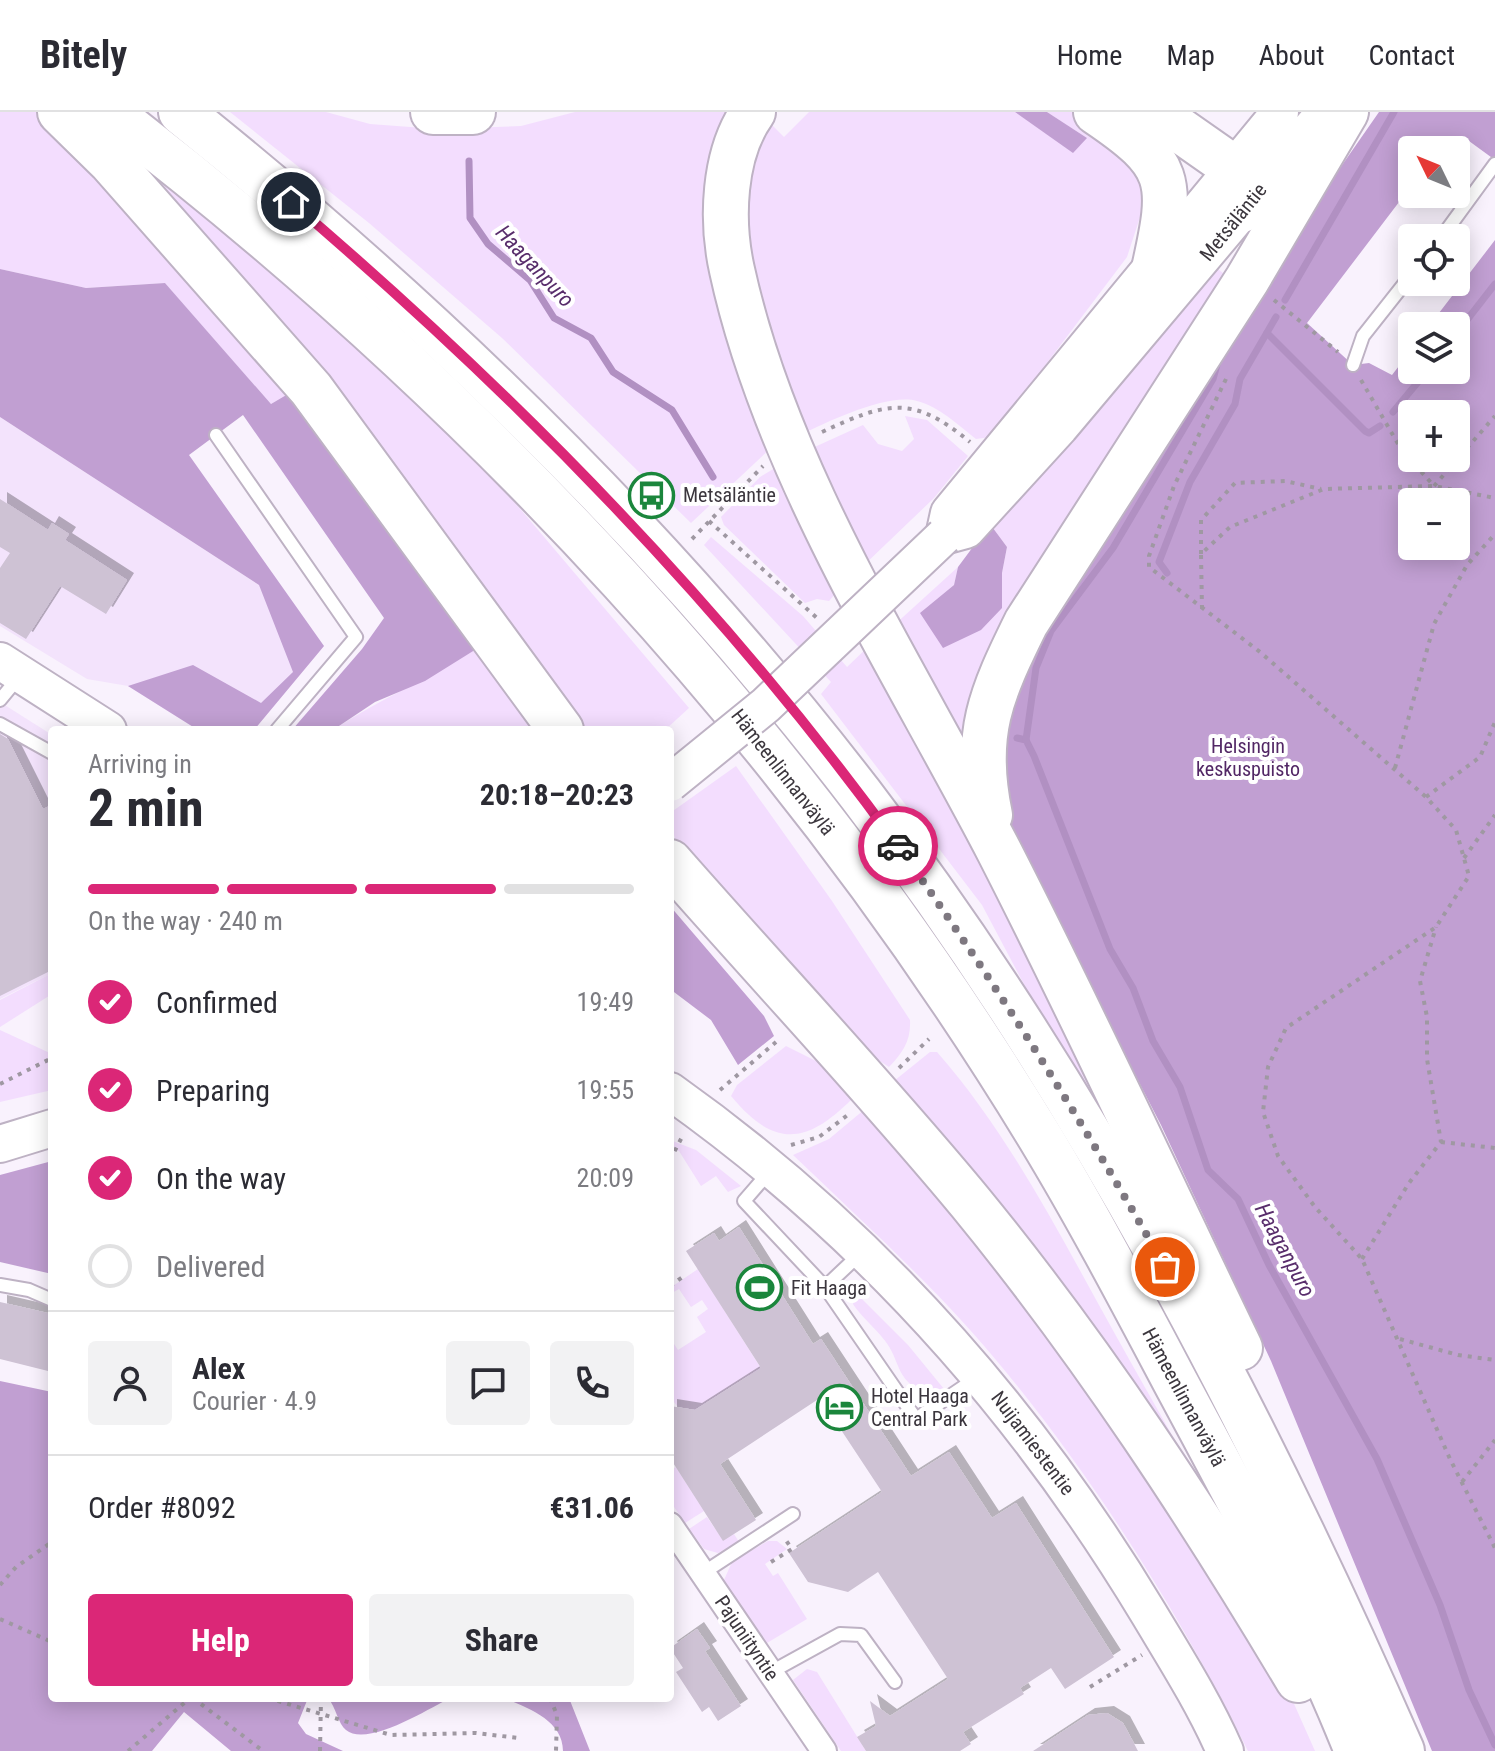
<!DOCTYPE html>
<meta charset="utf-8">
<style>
:root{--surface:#fff;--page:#f2f2f3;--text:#2b2b33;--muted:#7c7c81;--line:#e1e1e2;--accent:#db2777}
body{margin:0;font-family:"Roboto Condensed",sans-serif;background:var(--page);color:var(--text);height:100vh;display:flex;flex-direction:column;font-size:30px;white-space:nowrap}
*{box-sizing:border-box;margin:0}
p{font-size:26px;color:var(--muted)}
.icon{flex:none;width:44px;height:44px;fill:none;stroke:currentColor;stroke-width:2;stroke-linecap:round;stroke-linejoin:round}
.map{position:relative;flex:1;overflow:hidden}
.details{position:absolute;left:48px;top:614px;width:626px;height:976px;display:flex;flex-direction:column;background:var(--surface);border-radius:8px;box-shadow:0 4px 20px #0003}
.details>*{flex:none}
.needle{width:52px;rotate:313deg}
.fabs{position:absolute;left:1398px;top:24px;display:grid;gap:16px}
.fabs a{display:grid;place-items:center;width:72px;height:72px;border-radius:8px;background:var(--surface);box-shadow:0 4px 20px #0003;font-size:40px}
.pin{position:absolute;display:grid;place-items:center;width:68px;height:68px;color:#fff;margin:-34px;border:4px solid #fff;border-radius:50%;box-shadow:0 2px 8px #0007}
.courier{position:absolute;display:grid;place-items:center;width:80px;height:80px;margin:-40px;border:6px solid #db2777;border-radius:50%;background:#fff;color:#222;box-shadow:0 2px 10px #0007}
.head em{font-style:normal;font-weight:700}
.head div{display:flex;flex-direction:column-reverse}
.head{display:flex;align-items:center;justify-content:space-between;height:136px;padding:0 40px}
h1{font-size:52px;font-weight:700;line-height:60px}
.bar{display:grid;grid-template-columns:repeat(4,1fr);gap:12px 8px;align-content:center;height:96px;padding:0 40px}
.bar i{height:10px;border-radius:6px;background:var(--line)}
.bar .selected{background:var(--accent)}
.bar p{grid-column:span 4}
.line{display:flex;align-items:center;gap:20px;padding:0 40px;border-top:2px solid var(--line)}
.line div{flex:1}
.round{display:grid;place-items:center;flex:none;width:84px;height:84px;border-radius:8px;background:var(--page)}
ol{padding:0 40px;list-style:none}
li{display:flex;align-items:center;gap:24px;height:88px}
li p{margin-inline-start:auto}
li .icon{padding:8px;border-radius:50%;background:var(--accent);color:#fff;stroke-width:4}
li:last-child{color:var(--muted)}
li i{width:44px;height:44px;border:4px solid var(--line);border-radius:50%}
.cta{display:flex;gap:16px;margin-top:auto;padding:16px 40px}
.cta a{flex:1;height:92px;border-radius:8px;background:var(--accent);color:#fff;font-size:32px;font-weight:700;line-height:92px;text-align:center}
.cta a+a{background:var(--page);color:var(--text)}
header{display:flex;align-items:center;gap:48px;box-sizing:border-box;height:112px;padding:0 40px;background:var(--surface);border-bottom:2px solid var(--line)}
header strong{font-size:38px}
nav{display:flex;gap:44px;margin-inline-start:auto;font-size:28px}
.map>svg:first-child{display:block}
</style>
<header>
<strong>Bitely</strong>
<nav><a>Home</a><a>Map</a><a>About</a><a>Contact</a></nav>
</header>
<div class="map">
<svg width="1495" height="1639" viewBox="0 0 1495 1639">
<defs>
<filter id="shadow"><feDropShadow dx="7" dy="-7" stdDeviation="0" flood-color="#0004"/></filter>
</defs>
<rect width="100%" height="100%" fill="#f9f2fd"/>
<!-- built -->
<g fill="#f3e3fc">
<path d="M0 305 259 473 324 534 254 618H198L128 574 87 567 0 514Z"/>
<path d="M0 590 52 623V861L0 887Z"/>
</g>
<!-- green -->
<g fill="#f3ddfe">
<path d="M0 0H37L128 89 288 282 271 292 165 171 86 176 0 157Z"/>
<path d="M230 0H326L370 12 437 17 521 14 575 0H736L727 15 773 334 691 411 502 226 369 111Z"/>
<path d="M809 0H1015L1037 14 1087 26 1047 0H1072L1144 57V93L1127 145 991 325 976 327C958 313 940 295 917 289 887 281 830 309 802 322L782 280 738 96 766 7 784 25Z"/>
<path d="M105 21 180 80 388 262 500 373 689 596 665 618H584L364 316Z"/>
<path d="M1214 154 1232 168 971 648 892 515 958 455 954 473 921 501 1002 496V461L1007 435 990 412Z"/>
<path d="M905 304 927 308 968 344 934 386 863 454 808 338 863 313 878 332 902 339 914 327Z"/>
<path d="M785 350 841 475 829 489 817 487 805 491 724 413 721 405 760 365Z"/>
<path d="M711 425 803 504 847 555 871 532 1194 1157 1037 897 982 793 821 582 831 570 704 433Z"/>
<path d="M478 536 536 618H333C380 587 430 566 478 536Z"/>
<path d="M736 654 832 789 910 908C911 929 903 940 889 955L875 946 873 962 676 733 670 701Z"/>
<path d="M52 861V882L0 915V888Z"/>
<path d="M0 918 52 942V978L0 990Z"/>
<path d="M786 934 822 952 852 987C806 1033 774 1036 731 984L737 973Z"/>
<path d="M930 940H937C1010 1023 1062 1127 1115 1222 1159 1302 1206 1379 1247 1461L889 973Z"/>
<path d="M865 997 1016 1168 1283 1567 1315 1639H1248C1182 1506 1100 1375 1006 1260 942 1181 866 1113 793 1043L829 1027Z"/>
<path d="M670 1028 696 1038 741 1074 728 1080 716 1064 701 1074 679 1039 670 1037Z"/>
<path d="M698 1157 764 1261 754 1268 748 1264 695 1298 678 1295 670 1285V1226L678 1238 706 1220 697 1205 708 1197 702 1188 691 1195 679 1177 670 1182V1176Z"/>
<path d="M856 1181 908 1233 944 1277C933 1278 923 1280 913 1274 901 1266 898 1253 893 1242 885 1223 864 1209 853 1192Z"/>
<path d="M676 1355 704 1399 685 1411 670 1389V1359Z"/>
<path d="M707 1405 723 1428 734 1422 739 1430 718 1441 704 1437 689 1417Z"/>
<path d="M768 1429H777L787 1437 765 1452 773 1464 778 1461 807 1507 767 1531 724 1468 732 1450Z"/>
<path d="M807 1557 817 1560 866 1639H841L793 1568Z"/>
</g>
<!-- forest -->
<g fill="#c19fd2" fill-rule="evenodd">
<path d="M1015 0H1047L1087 26 1073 41Z"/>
<path d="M1379 0H1495V48L1469 29 1455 38H1412V73L1307 211 1353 253 1369 251 1392 263 1412 237V258H1456V214H1429L1495 128V1639H1432L1271 1249 1161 1013 1013 726 996 673 1001 594 1246 191ZM1412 302H1456V346H1412ZM1412 390H1456V434H1412Z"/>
<path d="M0 157 86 176 165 171 271 292 288 282 478 536 425 569 375 590 333 618H292L362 537 384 506 243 303 189 343 324 534 254 618H198L128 574 193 553 261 591 293 560 259 473 0 305Z"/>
<path d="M990 412 1007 435 1002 461V496L981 518 943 536 920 501 954 473 958 455Z"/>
<path d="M670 794 764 904 774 924 738 953 711 908 670 877Z"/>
<path d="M52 1049V1162L0 1150V1063Z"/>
<path d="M0 1269 52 1280V1586H308L298 1611 306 1622 343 1639H231L184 1600 152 1639H0Z"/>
<path d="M328 1586H450C430 1596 367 1636 346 1618 338 1612 336 1595 328 1586Z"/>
<path d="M504 1586H569L590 1639H563C563 1608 528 1596 504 1586Z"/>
</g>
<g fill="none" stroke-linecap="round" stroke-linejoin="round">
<!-- stream -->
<g stroke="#b190c2" stroke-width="7">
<path d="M469 49 470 106 488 132 530 168 554 206 591 226 613 260 672 298 713 365"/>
<path d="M1285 188 1394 0"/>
<path d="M1267 221 1365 319 1369 321 1380 314"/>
<path d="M1456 222 1495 172"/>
<path d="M1393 300 1428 258"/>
<path d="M1167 461 1159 450 1190 370 1235 292 1240 267 1276 205"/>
<path d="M1017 626 1026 628 1034 644 1110 837 1133 876 1153 929 1180 975 1208 1058 1238 1087 1269 1153 1377 1347 1440 1493 1469 1578 1495 1633"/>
<path d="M1026 628 1036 556 1051 519 1113 436 1213 267 1218 249"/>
</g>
</g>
<!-- building -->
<g fill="#cec2d4" filter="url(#shadow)">
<path d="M0 387 48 418 52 411 69 422 65 428 127 468 106 502 60 474 26 527 0 511V456L10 441 0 435Z"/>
<path d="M0 622 8 627 43 697 52 693V858L0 884Z"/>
<path d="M739 1115 813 1232 821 1227 911 1364 949 1340 992 1406 1016 1391 1114 1545 1065 1577 1051 1556 1020 1576 1024 1582 963 1620 971 1632 960 1639H866L857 1625 876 1614 870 1589 890 1604 948 1567 878 1460 848 1480 808 1470 789 1441 882 1380 820 1286 720 1352 756 1408 723 1429 670 1346V1294L695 1298 761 1256 686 1139 714 1121 719 1129Z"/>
<path d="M0 1190 52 1202V1260L0 1247Z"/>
<path d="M697 1517 710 1536 705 1539 741 1594 718 1609 709 1595 702 1600 676 1560 683 1556 670 1536Z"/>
<path d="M1107 1601 1123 1611 1138 1639H1033L1088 1603Z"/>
</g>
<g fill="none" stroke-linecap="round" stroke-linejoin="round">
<defs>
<g id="lane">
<path d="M1441 126 1495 52"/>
<path d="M1353 253 1363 224 1412 162"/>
<path d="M216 323 356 525 277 618"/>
<path d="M0 588 19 565"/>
<path d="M0 612 52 641"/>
<path d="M770 1059 744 1089 825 1175 916 1307 975 1267"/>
<path d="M0 1173 29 1178 52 1188"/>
<path d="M825 1175 861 1141"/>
<path d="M703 1461 793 1402"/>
<path d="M771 1560 840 1522 861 1523 895 1570"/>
</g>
<path id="street" d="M670 1413 824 1639"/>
<g id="secondary">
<path d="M1280 0 949 401 944 424 966 418 1060 315 1325 0"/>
<path d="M0 549 108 618"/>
<path d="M670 979C866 1118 1025 1296 1149 1502 1176 1547 1204 1591 1225 1639"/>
<path d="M0 1032 52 1016"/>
</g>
<g id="highway">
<path d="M60 0 110 49 311 277 561 618"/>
<path d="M109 0C477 282 799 628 1040 1025 1089 1106 1133 1190 1177 1273 1241 1392 1307 1513 1357 1639"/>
<path d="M181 0C432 201 664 427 861 683 1084 975 1255 1304 1402 1639"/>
<path d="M433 0H473"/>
<path d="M753 0C723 42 721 109 732 158 776 361 904 556 999 739 1083 903 1160 1070 1240 1236"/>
<path d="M1096 0C1173 52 1174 68 1154 157"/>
<path d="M1154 0 1234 56 1244 75 1242 98"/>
<path d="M990 703C973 622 991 582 1026 511L1247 168 1346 0"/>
<path d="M670 750C770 864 874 974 970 1090 1093 1240 1199 1402 1298 1568"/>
</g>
</defs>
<!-- lane casing -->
<use href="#lane" stroke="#beb2c4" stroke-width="16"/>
<!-- street casing -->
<use href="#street" stroke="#beb2c4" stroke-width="28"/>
<!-- secondary casing -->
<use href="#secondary" stroke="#beb2c4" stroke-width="40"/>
<!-- highway casing -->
<use href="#highway" stroke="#beb2c4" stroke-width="48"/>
<!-- path -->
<g stroke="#9f98a2" stroke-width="4" stroke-dasharray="4 6" stroke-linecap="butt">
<path d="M1274 188 1338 240"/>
<path d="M1226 267 1174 374 1149 444V455L1260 540 1426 685 1456 718 1469 764 1436 815 1286 916 1268 955 1263 1000 1278 1044 1315 1095 1362 1147 1450 1347 1495 1436"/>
<path d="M1361 268 1401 337 1434 374"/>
<path d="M822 320C887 290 912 282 970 330"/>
<path d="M1434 374 1495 304"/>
<path d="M709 409 817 506"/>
<path d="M692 427 763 354"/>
<path d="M1201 442V408L1235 371 1285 369 1321 377"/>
<path d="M1202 497 1201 442 1230 415 1324 377 1434 374 1495 386"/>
<path d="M1395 656 1434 512 1467 453 1495 422"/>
<path d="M1426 685 1480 645 1495 610"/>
<path d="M1464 746 1495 703"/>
<path d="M899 956 929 927"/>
<path d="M0 972 52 946"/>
<path d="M720 978 776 930"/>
<path d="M1441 1030 1495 1036"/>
<path d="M791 1033 819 1025 849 1002"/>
<path d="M670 1048 682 1025"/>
<path d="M1362 1147 1409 1071 1441 1030 1427 947V905L1420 869 1436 815"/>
<path d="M670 1174 684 1164"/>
<path d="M1400 1227 1458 1243 1495 1248"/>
<path d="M1462 1370 1495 1328"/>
<path d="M771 1450 792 1437 785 1427"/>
<path d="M0 1473 16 1455 52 1430"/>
<path d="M0 1507 52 1530"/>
<path d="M1090 1575 1142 1543"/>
<path d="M193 1586 263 1639"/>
<path d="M268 1586 391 1623 476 1621 518 1626"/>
<path d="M550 1586 557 1603 556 1639"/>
<path d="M128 1639 190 1586"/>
<path d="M320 1639 321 1586"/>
</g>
<!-- lane -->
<use href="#lane" stroke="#fff" stroke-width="12"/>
<!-- street -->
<use href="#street" stroke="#fff" stroke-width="24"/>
<!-- secondary -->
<use href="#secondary" stroke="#fff" stroke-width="36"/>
<!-- highway -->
<use href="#highway" stroke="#fff" stroke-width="44"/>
<defs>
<path id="secondary-bridge" d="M670 671 766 593 944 424"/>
</defs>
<!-- secondary-bridge casing -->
<use href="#secondary-bridge" stroke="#beb2c4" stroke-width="40" stroke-linecap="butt"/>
<!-- secondary-bridge -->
<use href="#secondary-bridge" stroke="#fff" stroke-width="36"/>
</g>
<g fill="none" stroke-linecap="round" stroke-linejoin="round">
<!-- done -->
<path stroke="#7e7880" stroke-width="8" stroke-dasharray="0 14.4" d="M898 734C995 870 1083 1010 1165 1155"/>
<!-- route -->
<path stroke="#db2777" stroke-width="10" d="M291 90C515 281 725 495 898 734"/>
</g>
<!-- icons -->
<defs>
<symbol id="bus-ring" viewBox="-11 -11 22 22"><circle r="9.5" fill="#fff" stroke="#1b863c" stroke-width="1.5"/><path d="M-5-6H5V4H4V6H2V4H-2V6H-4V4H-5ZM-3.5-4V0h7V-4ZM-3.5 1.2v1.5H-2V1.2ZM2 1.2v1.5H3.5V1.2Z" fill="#1b863c"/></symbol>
<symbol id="stadium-ring" viewBox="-11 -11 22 22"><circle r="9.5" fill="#fff" stroke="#1b863c" stroke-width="1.5"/><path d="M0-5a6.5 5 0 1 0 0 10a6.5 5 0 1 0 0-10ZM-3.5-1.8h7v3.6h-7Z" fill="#1b863c"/></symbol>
<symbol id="hotel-ring" viewBox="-11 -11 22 22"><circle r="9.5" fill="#fff" stroke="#1b863c" stroke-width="1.5"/><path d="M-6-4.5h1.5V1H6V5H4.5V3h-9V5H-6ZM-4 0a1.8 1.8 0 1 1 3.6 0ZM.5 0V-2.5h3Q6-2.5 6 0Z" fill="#1b863c"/></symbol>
</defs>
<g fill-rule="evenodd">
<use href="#bus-ring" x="626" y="358" width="51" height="51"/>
<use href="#stadium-ring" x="734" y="1150" width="51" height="51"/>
<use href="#hotel-ring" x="814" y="1270" width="51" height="51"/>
</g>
<g text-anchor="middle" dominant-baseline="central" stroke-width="8" stroke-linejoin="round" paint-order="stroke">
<!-- street labels -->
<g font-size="20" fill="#3b363d" stroke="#fff">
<text transform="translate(1233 110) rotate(-51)">Metsäläntie</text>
<text transform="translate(783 660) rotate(52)">Hämeenlinnanväylä</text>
<text transform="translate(1184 1285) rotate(62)">Hämeenlinnanväylä</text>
<text transform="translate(1033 1331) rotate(53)">Nuijamiestentie</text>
<text transform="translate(747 1526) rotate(56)">Pajuniityntie</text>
</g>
<!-- poi labels -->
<g font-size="20" fill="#3b363d" stroke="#fff" text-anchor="start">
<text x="683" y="383">Metsäläntie</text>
<text x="791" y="1176">Fit Haaga</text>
<text x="871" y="1284">Hotel Haaga<tspan x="871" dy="23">Central Park</tspan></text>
</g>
<!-- park labels -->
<g font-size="20" fill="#522765" stroke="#fff">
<text x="1248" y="634">Helsingin<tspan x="1248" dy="23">keskuspuisto</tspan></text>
</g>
<!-- water labels -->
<g font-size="22" font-style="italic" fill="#582d6b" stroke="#fff">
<text transform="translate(535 154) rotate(47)">Haaganpuro</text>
<text transform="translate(1285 1138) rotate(62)">Haaganpuro</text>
</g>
</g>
</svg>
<div class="fabs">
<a><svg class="needle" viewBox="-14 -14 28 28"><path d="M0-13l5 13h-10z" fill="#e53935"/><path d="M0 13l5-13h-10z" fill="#7c7c81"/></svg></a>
<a><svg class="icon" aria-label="locate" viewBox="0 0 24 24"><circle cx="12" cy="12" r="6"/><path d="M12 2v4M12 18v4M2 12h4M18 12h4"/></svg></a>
<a><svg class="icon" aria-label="layers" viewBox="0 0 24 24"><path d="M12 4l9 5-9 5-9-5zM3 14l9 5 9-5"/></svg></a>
<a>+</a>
<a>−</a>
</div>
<div class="pin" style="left:1165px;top:1155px;background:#ea580c"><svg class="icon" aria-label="bag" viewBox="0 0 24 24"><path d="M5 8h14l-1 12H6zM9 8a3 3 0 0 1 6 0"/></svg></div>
<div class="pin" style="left:291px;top:90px;background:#1f2937"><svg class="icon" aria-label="home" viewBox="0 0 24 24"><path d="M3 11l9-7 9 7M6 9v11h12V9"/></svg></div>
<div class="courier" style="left:898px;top:734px"><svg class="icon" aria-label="car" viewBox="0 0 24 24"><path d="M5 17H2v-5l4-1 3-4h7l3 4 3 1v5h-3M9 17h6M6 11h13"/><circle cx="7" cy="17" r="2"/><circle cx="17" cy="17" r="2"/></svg></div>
<section class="details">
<div class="head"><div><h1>2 min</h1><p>Arriving in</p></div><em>20:18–20:23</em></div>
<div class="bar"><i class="selected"></i><i class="selected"></i><i class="selected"></i><i></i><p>On the way · 240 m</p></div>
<ol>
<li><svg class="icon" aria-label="check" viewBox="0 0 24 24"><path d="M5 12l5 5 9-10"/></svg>Confirmed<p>19:49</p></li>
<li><svg class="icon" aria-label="check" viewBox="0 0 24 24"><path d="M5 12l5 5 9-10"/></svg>Preparing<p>19:55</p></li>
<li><svg class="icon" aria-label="check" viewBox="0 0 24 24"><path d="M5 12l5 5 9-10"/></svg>On the way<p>20:09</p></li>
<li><i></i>Delivered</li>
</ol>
<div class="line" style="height:144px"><a class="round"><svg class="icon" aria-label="person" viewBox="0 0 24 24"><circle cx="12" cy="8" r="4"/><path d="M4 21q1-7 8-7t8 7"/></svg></a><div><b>Alex</b><p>Courier · 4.9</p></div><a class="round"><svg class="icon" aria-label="chat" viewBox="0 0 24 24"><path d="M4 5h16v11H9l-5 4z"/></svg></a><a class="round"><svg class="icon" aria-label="phone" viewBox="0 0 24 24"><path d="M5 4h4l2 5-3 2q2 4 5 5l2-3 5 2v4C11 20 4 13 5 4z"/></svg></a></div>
<div class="line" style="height:104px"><div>Order #8092</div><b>€31.06</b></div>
<div class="cta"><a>Help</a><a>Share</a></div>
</section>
</div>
